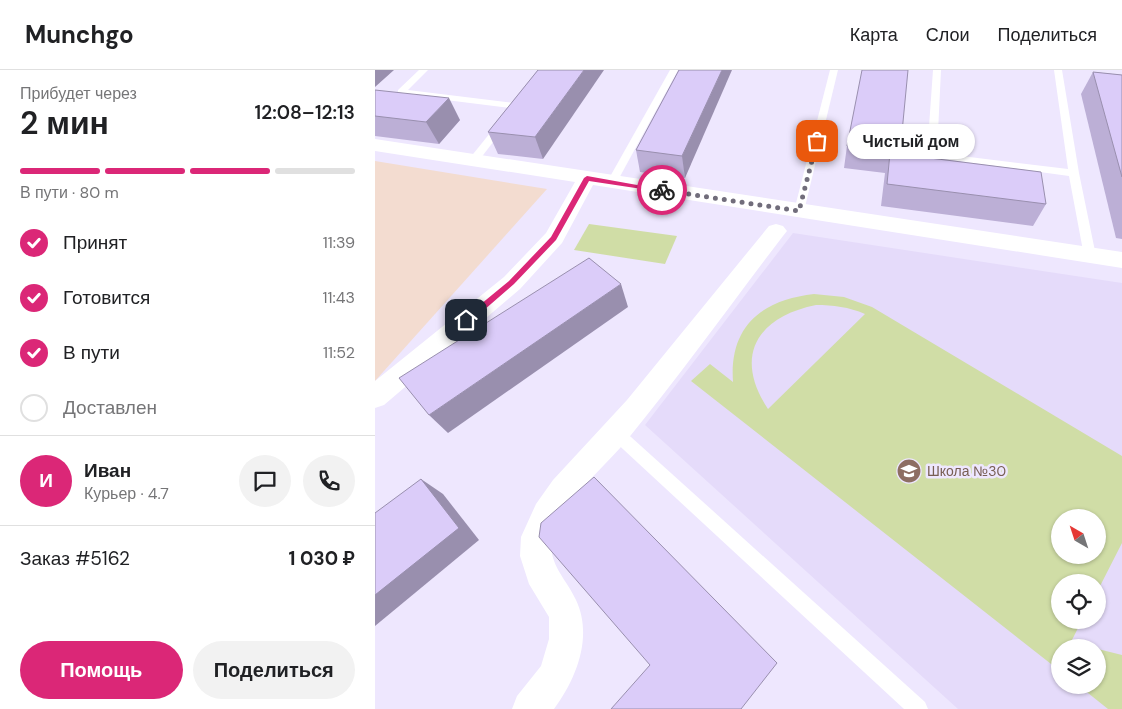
<!DOCTYPE html>
<html lang="ru">
<meta charset="utf-8">
<style>
:root{--surface:#fff;--page:#f2f2f2;--text:#202124;--muted:#757577;--line:#e0e0e0;--accent:#db2777}
body{margin:0;font-family:"DM Sans",sans-serif;background:var(--page);color:var(--text);height:100vh;display:flex;flex-direction:column;font-size:19px;white-space:nowrap}
*{box-sizing:border-box;margin:0}
p{font-size:16px;color:var(--muted)}
.icon{flex:none;width:28px;height:28px;fill:none;stroke:currentColor;stroke-width:2;stroke-linecap:round;stroke-linejoin:round}
.map{position:relative;flex:1;overflow:hidden}
.panel{display:flex;flex-direction:column;background:var(--surface);width:375px}
.panel>*{flex:none}
.needle{width:32px;rotate:321deg}
.buttons{position:absolute;left:676px;top:439px;display:grid;gap:10px}
.buttons a{display:grid;place-items:center;width:55px;height:55px;border-radius:50%;background:var(--surface);box-shadow:0 1px 4px #0004;font-size:25px}
.pin{position:absolute;display:grid;place-items:center;width:42px;height:42px;color:#fff;margin:-21px;border-radius:10px;box-shadow:0 2px 8px #0006}
.courier{position:absolute;display:grid;place-items:center;width:50px;height:50px;margin:-25px;border:4px solid #db2777;border-radius:50%;background:#fff;color:#222;box-shadow:0 1px 6px #0007}
.bubble{position:absolute;height:35px;border-radius:18px;background:var(--surface);box-shadow:0 1px 4px #0004;font-size:16px;font-weight:600;line-height:35px;text-align:center}
.headline em{font-style:normal;font-weight:600}
.headline div{display:flex;flex-direction:column-reverse}
.headline{display:flex;align-items:center;justify-content:space-between;height:85px;padding:0 20px}
h1{font-size:32px;font-weight:600;line-height:38px}
.bar{display:grid;grid-template-columns:repeat(4,1fr);gap:8px 5px;align-content:center;height:60px;padding:0 20px}
.bar i{height:6px;border-radius:4px;background:var(--line)}
.bar .on{background:var(--accent)}
.bar p{grid-column:span 4}
.line{display:flex;align-items:center;gap:12px;padding:0 20px;border-top:1px solid var(--line)}
.line div{flex:1}
.round{display:grid;place-items:center;flex:none;width:52px;height:52px;border-radius:26px;background:var(--page)}
ol{padding:0 20px;list-style:none}
li{display:flex;align-items:center;gap:15px;height:55px}
li p{margin-inline-start:auto}
li .icon{padding:5px;border-radius:50%;background:var(--accent);color:#fff;stroke-width:4}
li:last-child{color:var(--muted)}
li i{width:28px;height:28px;border:2px solid var(--line);border-radius:50%}
.primary-button{display:flex;gap:10px;margin-top:auto;padding:10px 20px}
.primary-button a{flex:1;height:58px;border-radius:30px;background:var(--accent);color:#fff;font-size:20px;font-weight:600;line-height:58px;text-align:center}
.primary-button a+a{background:var(--page);color:var(--text)}
header{display:flex;align-items:center;gap:30px;box-sizing:border-box;height:70px;padding:0 25px;background:var(--surface);border-bottom:1px solid var(--line)}
header strong{font-size:24px}
nav{display:flex;gap:28px;margin-inline-start:auto;font-size:18px}
main{display:flex;flex:1;min-height:0}
.map>svg:first-child{display:block}
</style>
<header>
<strong>Munchgo</strong>
<nav><a>Карта</a><a>Слои</a><a>Поделиться</a></nav>
</header>
<main>
<section class="panel">
<div class="headline"><div><h1>2 мин</h1><p>Прибудет через</p></div><em>12:08–12:13</em></div>
<div class="bar"><i class="on"></i><i class="on"></i><i class="on"></i><i></i><p>В пути · 80 m</p></div>
<ol>
<li><svg class="icon" aria-label="check" viewBox="0 0 24 24"><path d="M5 12l5 5 9-10"/></svg>Принят<p>11:39</p></li>
<li><svg class="icon" aria-label="check" viewBox="0 0 24 24"><path d="M5 12l5 5 9-10"/></svg>Готовится<p>11:43</p></li>
<li><svg class="icon" aria-label="check" viewBox="0 0 24 24"><path d="M5 12l5 5 9-10"/></svg>В пути<p>11:52</p></li>
<li><i></i>Доставлен</li>
</ol>
<div class="line" style="height:90px"><b class="round" style="background:var(--accent);color:#fff">И</b><div><b>Иван</b><p>Курьер · 4.7</p></div><a class="round"><svg class="icon" aria-label="chat" viewBox="0 0 24 24"><path d="M4 5h16v11H9l-5 4z"/></svg></a><a class="round"><svg class="icon" aria-label="phone" viewBox="0 0 24 24"><path d="M5 4h4l2 5-3 2q2 4 5 5l2-3 5 2v4C11 20 4 13 5 4z"/></svg></a></div>
<div class="line" style="height:65px"><div>Заказ #5162</div><b>1 030 ₽</b></div>
<div class="primary-button"><a>Помощь</a><a>Поделиться</a></div>
</section>
<div class="map">
<svg width="747" height="639" viewBox="0 0 747 639">
<rect width="100%" height="100%" fill="#eee7fe"/>
<!-- built -->
<path fill="#e5dbfa" fill-rule="evenodd" d="M418 163 747 213V639H583L270 355ZM685 448H722V485H685ZM685 512H722V550H685ZM685 578H722V615H685Z"/>
<!-- medical -->
<path fill="#f3dcd0" d="M0 91 172 119 0 311Z"/>
<!-- green -->
<g fill="#d0dda6" fill-rule="evenodd">
<path d="M214 154 302 166 290 194 199 180Z"/>
<path d="M439 224 469 227 497 237 747 386V473L723 520 722 512H685V550H707L697 570 716 577 685 578V601L316 311 335 294 358 312C354 256 387 230 439 224ZM441 235C458 235 474 237 490 244L393 339C358 286 382 247 441 235ZM685 448H722V485H685Z"/>
<path d="M723 579 747 585V639H733L703 615H722Z"/>
</g>
<g fill="none" stroke-linecap="round" stroke-linejoin="round">
<!-- service -->
<g fill="#fff" fill-rule="evenodd">
<path d="M44 0H53L33 20 140 33 167 0H175L145 38 142 39 23 24V20Z"/>
<path d="M295 0H303L242 112 237 115 233 114 232 112Z"/>
<path d="M455 0H463L429 141 424 145 419 141Z"/>
<path d="M558 0H566L562 83 693 99 679 0H687L704 103 721 186 719 189 715 190 709 186 694 106 554 87 552 85Z"/>
<path d="M127 51 132 54 102 93H94V89L124 52Z"/>
<path d="M241 357 246 358 550 632 553 639H529L236 368 234 363 236 358Z"/>
</g>
<!-- minor -->
<g fill="#fff" fill-rule="evenodd">
<path d="M0 69 747 182V198L218 115 187 173 145 219 9 335 0 338V311L129 207 171 163 200 112 0 81Z"/>
<path d="M401 154 408 156 412 161 408 166C356 234 306 304 252 370 230 397 191 428 179 461 169 491 190 506 201 530 218 566 202 608 179 639H137L142 626 166 596 174 569V547L154 514 145 486 146 467 161 434 178 410 252 330 394 156Z"/>
</g>
</g>
<!-- wall -->
<g fill="#bcafd6">
<path d="M163 0 168 89 123 84 113 62Z"/>
<path d="M304 0 310 108 265 102 261 80Z"/>
<path d="M718 2 747 5V169L741 168 706 24Z"/>
<path d="M0 20 85 50 64 74 0 66Z"/>
<path d="M472 76 525 83 524 84 671 134 658 156 506 136 510 103 469 98Z"/>
</g>
<!-- shaded-wall -->
<g fill="#998fae">
<path d="M0 0H19L0 17Z"/>
<path d="M209 0H229L168 89 160 67Z"/>
<path d="M347 0H357L310 108 307 86Z"/>
<path d="M74 28 85 50 64 74 51 52Z"/>
<path d="M246 214 253 237 73 363 54 345Z"/>
<path d="M46 409 68 424 104 470 0 556V525Z"/>
</g>
<!-- building -->
<g fill="#dbccf9" stroke="#998fae">
<path d="M163 0H209L160 67 113 62Z"/>
<path d="M304 0H347L307 86 261 80Z"/>
<path d="M487 0H533L525 83 472 76Z"/>
<path d="M718 2 747 5V107Z"/>
<path d="M0 20 74 28 51 52 0 46Z"/>
<path d="M515 83 666 102 671 134 512 114Z"/>
<path d="M214 188 246 214 54 345 24 308Z"/>
<path d="M219 407 402 593 366 639H236L275 595 164 467 166 453Z"/>
<path d="M46 409 84 458 0 525V443Z"/>
</g>
<!-- route -->
<path fill="#db2777" d="M212 106 290 120 287 122 214 111 181 170 139 214 94 253H89V248L134 211 176 167 209 108Z"/>
<g fill="none" stroke-linecap="round" stroke-linejoin="round">
<!-- done -->
<path stroke="#716d7b" stroke-width="5" stroke-dasharray="0 9" d="M287 120 424 141 442 71"/>
</g>
<!-- icons -->
<defs>
<symbol id="school-disc" viewBox="-11 -11 22 22"><circle r="9.5" fill="#8d6e63" stroke="#eee7fe"/><path d="M0-5L7-2L0 1L-7-2ZM-4 1L0 2.5L4 1V4Q0 6-4 4Z" fill="#fff"/></symbol>
</defs>
<g fill-rule="evenodd">
<use href="#school-disc" x="520" y="387" width="28" height="28"/>
</g>
<g text-anchor="middle" dominant-baseline="central" stroke-width="5" stroke-linejoin="round" paint-order="stroke">
<!-- education labels -->
<g font-size="14" fill="#785e54" stroke="#eee7fe" text-anchor="start">
<text x="552" y="401">Школа №30</text>
</g>
</g>
</svg>
<div class="buttons">
<a><svg class="needle" viewBox="-14 -14 28 28"><path d="M0-13l5 13h-10z" fill="#e53935"/><path d="M0 13l5-13h-10z" fill="#757577"/></svg></a>
<a><svg class="icon" aria-label="locate" viewBox="0 0 24 24"><circle cx="12" cy="12" r="6"/><path d="M12 2v4M12 18v4M2 12h4M18 12h4"/></svg></a>
<a><svg class="icon" aria-label="layers" viewBox="0 0 24 24"><path d="M12 4l9 5-9 5-9-5zM3 14l9 5 9-5"/></svg></a>
</div>
<div class="pin" style="left:442px;top:71px;background:#ea580c"><svg class="icon" aria-label="bag" viewBox="0 0 24 24"><path d="M5 8h14l-1 12H6zM9 8a3 3 0 0 1 6 0"/></svg></div>
<div class="pin" style="left:91px;top:250px;background:#1f2937"><svg class="icon" aria-label="home" viewBox="0 0 24 24"><path d="M3 11l9-7 9 7M6 9v11h12V9"/></svg></div>
<div class="courier" style="left:287px;top:120px"><svg class="icon" aria-label="bike" viewBox="0 0 24 24"><circle cx="6" cy="16" r="4"/><circle cx="18" cy="16" r="4"/><path d="M6 16l4-8h5l3 8M10 8l3 8H6M13 5h3"/></svg></div>
<div class="bubble" style="left:472px;top:54px;width:128px">Чистый дом</div>
</div>
</main>
